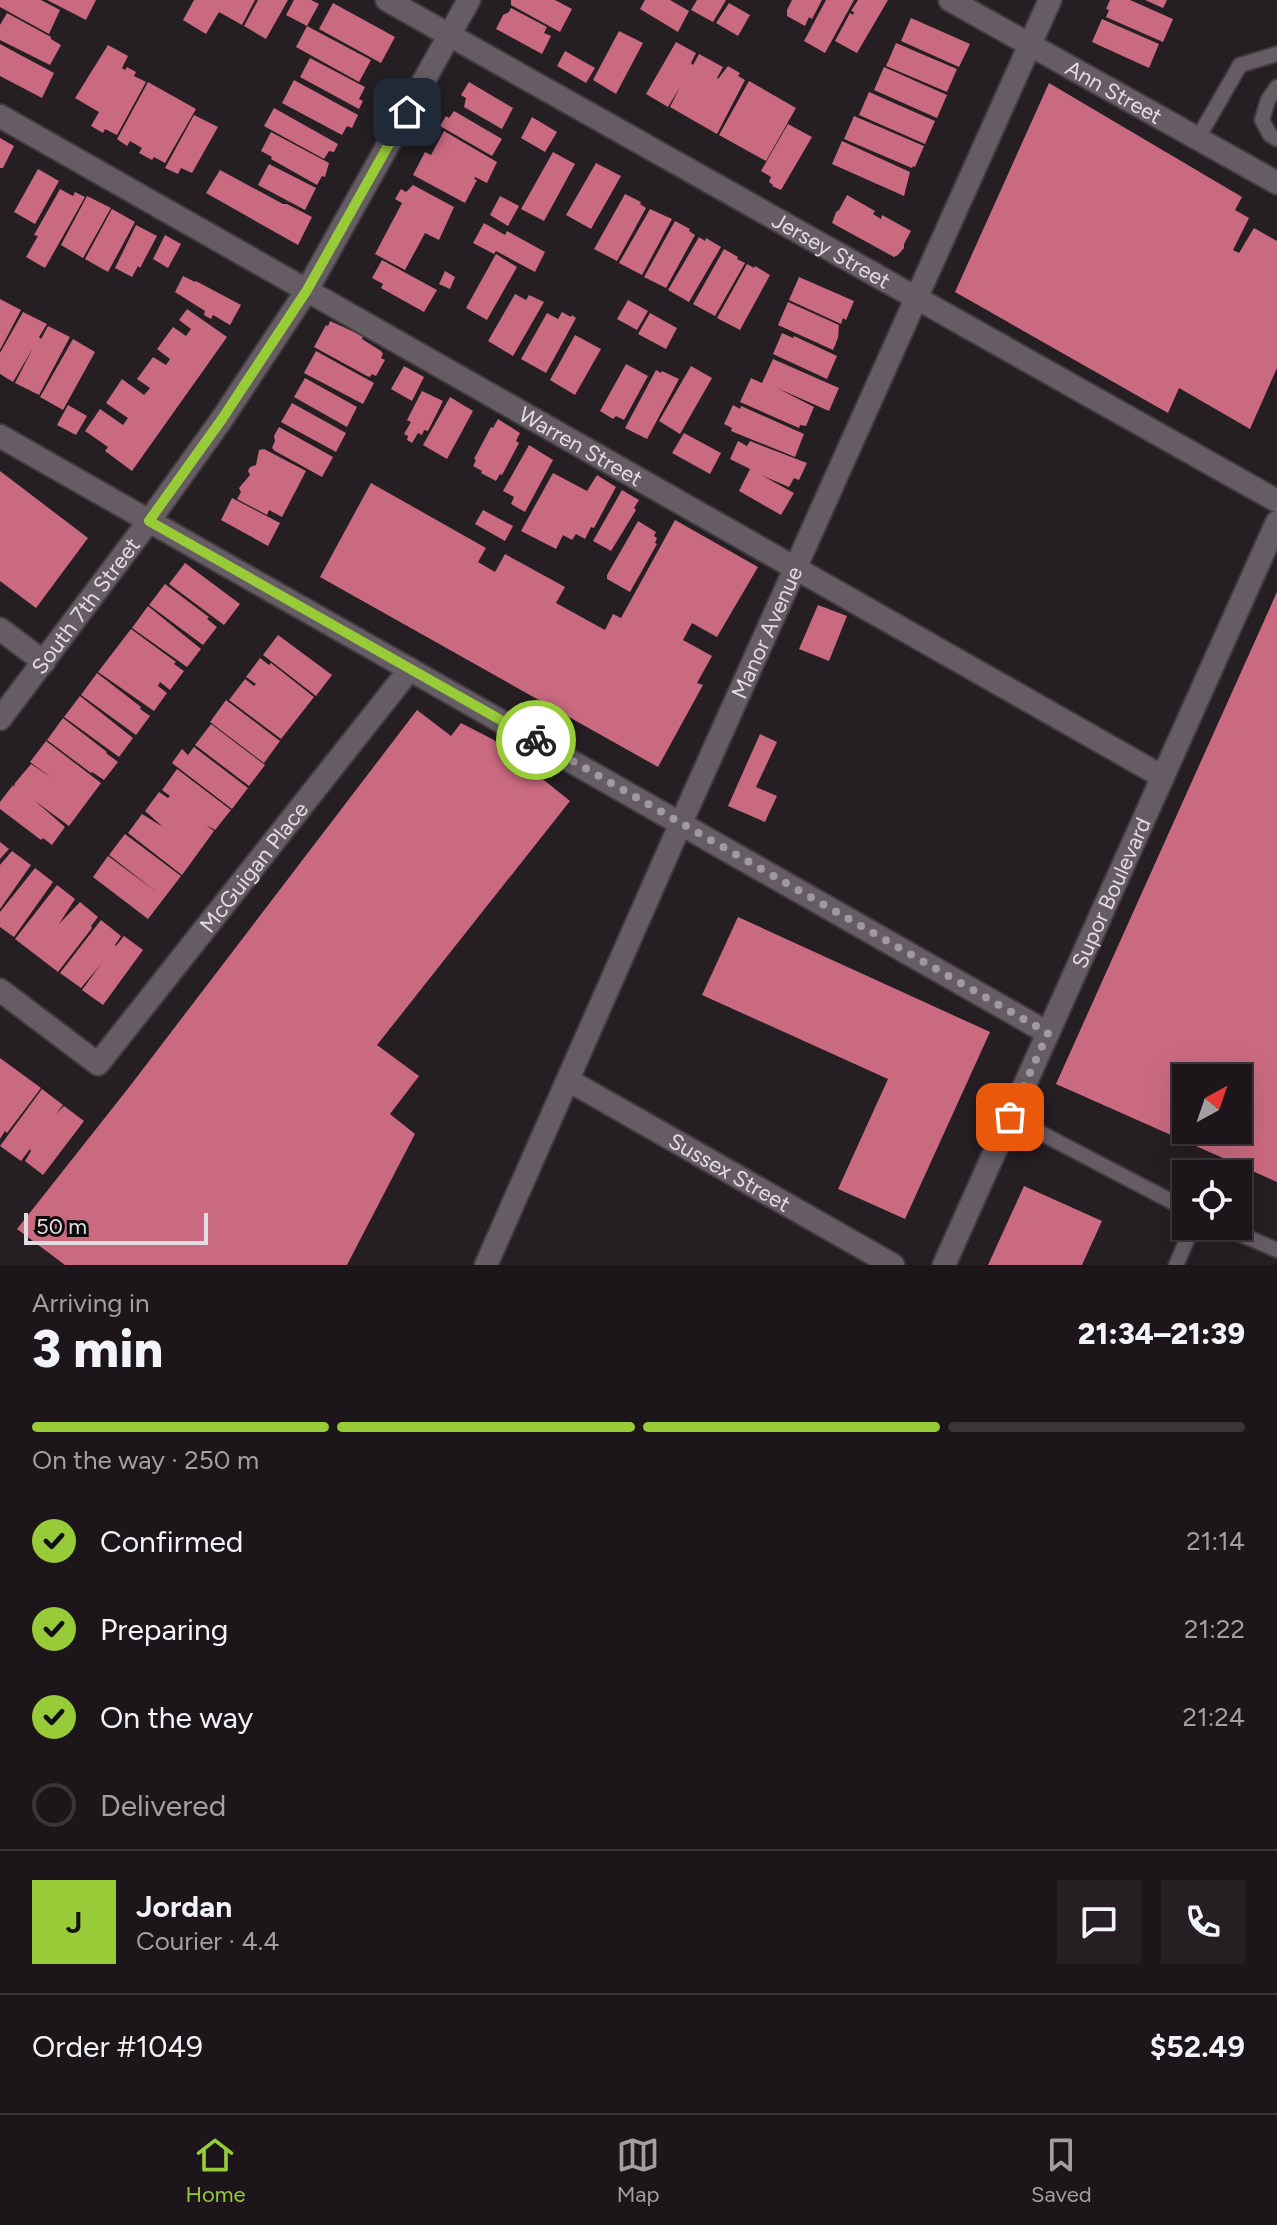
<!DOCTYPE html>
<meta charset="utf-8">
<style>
:root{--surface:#1c161a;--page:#251f23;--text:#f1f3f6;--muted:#a09fa2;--line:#3a3539;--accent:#97cb38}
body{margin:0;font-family:Figtree,sans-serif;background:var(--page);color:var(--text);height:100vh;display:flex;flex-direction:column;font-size:30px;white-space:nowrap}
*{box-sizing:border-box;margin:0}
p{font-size:26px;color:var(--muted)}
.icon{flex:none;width:44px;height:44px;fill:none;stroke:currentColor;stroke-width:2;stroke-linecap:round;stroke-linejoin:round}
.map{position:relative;height:1265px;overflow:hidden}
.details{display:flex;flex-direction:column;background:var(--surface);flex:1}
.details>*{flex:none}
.needle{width:52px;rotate:40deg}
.tools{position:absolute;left:1172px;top:1064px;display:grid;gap:16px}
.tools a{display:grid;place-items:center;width:80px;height:80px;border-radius:0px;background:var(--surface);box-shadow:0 8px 32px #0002,0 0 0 2px var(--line);font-size:40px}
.scale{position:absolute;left:24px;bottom:20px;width:184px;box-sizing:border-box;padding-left:8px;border:4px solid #e1dce0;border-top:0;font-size:22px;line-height:28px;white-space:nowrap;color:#e1dce0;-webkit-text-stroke:6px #0c090b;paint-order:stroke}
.pin{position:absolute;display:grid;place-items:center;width:68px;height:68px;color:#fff;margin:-34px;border-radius:16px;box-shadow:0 4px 12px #0006}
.courier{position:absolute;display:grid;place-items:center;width:80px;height:80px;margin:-40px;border:6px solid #97cb38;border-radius:50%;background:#fff;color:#222;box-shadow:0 2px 10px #0007}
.headline em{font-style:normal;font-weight:800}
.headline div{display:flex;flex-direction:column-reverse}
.headline{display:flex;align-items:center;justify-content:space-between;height:136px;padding:0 32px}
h1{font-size:52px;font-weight:800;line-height:60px}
.bar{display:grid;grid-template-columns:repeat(4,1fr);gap:12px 8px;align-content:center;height:96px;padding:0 32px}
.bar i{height:10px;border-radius:6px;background:var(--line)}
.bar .selected{background:var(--accent)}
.bar p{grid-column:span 4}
.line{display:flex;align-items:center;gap:20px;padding:0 32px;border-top:2px solid var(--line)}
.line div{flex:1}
.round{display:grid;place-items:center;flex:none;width:84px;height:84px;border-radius:0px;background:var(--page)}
ol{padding:0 32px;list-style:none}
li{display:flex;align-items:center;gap:24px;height:88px}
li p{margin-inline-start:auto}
li .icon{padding:8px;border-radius:50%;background:var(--accent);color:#111;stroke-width:4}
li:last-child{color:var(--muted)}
li i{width:44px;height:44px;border:4px solid var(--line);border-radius:50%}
.dock{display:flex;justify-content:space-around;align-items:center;height:112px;border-top:2px solid var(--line);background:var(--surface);font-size:22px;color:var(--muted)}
.dock a{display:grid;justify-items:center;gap:4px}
.dock .selected{color:var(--accent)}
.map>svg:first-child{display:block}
</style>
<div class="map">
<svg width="1277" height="1265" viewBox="0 0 1277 1265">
<rect width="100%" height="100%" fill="#251e23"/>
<!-- building -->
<g fill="#ca6a80" fill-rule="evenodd">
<path d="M0 0H41L60 10 49 34 0 7Z"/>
<path d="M47 0H96L86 20Z"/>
<path d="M194 0H255L242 25 219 12 206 34 183 20Z"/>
<path d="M258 0H288L266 39 244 26Z"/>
<path d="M294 0H311L319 4 307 26 286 15Z"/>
<path d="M511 0H555L572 9 560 32 511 5Z"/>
<path d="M645 0H670L689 11 678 32 640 9Z"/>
<path d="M697 0H726L713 22 691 10Z"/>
<path d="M792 0H822L812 19 809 17 805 26 787 16V10Z"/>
<path d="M826 0H854L825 53 804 41Z"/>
<path d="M858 0H888L857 53 835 41 850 13 853 15 854 12 851 11Z"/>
<path d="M1110 0H1130L1173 19 1163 42 1106 17 1109 10 1106 9Z"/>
<path d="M1145 0H1167L1163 8Z"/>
<path d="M333 3 395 37 381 63 319 29Z"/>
<path d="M729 3 750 15 738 36 716 23Z"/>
<path d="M511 8 547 27 544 33 551 36 542 54 496 29 503 15 509 12Z"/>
<path d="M7 13 51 37V39L61 45 50 65 0 40V25Z"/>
<path d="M911 18 970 44 959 67 901 41Z"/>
<path d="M1102 19 1159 44 1149 68 1092 42Z"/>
<path d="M307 26 371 60 359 82 296 47Z"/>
<path d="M619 31 643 43 616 94 593 80Z"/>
<path d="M676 42 696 53 691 63 693 65 699 54 723 67 717 78 718 79 728 66 740 73 738 76 745 80 717 134 670 107 680 87 668 107 646 94Z"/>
<path d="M896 43 957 69 947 92 886 66Z"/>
<path d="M0 44 54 73 42 98 0 76Z"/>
<path d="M108 45 128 56 122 68 125 70 127 67 136 72 134 76 146 82 117 135 105 129 103 133 91 126 99 112 75 98Z"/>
<path d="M565 51 595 68 586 83 557 66Z"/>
<path d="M310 58 365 87 359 99 363 101 359 109 300 77Z"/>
<path d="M884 67 947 95 937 118 874 90Z"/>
<path d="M294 80 358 115 352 128 347 126 342 135 282 103Z"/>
<path d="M749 81 796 108 766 161 719 135Z"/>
<path d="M148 82 196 109 165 163 154 157 152 160 139 153 142 148 130 141 127 146 117 139Z"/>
<path d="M469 82 513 108 502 129 464 107 466 98 461 95Z"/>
<path d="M1049 83 1242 197 1235 210 1249 218 1233 250 1239 253 1254 228 1277 241V368L1250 429 1179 388 1168 413 955 292Z"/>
<path d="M869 92 935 121 925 144 859 115Z"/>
<path d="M274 108 338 144 334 152 329 151 324 159 264 126Z"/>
<path d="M454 111 502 139 492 156 440 126 446 116 449 118Z"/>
<path d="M194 115 218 127 192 173 181 168 178 174 165 168Z"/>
<path d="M854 116 924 146 915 167 913 166 912 168 844 139Z"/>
<path d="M532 117 557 132 545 152 521 138Z"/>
<path d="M788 124 812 137 781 190 772 186 773 185 769 182 771 177 761 171Z"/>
<path d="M444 131 497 162 487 183 475 177 474 179 477 180 465 203 413 175 425 152 431 155Z"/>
<path d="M271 132 329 163 325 177 322 176 317 185 271 159 272 157 261 151Z"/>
<path d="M0 138 14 146 3 168H0Z"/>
<path d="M842 141 910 172 904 196 832 164Z"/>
<path d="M553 152 575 164 544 221 521 209Z"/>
<path d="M596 163 621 176 591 229 566 215Z"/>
<path d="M269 164 316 188 305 210 258 185Z"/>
<path d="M38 169 59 181 35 224 14 212Z"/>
<path d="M220 170 283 204H287L312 217 298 245 206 193Z"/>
<path d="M413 185 454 207 439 240 425 233 405 270 375 254 402 203 395 199 401 189 406 192Z"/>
<path d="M60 189 73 196 75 192 85 197 45 268 26 257 38 236 34 235Z"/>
<path d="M625 194 641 202 640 204 646 208 617 261 594 249Z"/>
<path d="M847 195 875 211 873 214 881 219 882 215 911 231 904 244V248L898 255 894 257 832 223 836 212 839 210Z"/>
<path d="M87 196 111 208 83 258 61 245Z"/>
<path d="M500 196 519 206 508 226 490 215Z"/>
<path d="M112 209 135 222 108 272 85 259Z"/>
<path d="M650 209 672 219 642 275 619 263Z"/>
<path d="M675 221 690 229 689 231 695 235 666 288 644 277Z"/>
<path d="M484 223 505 235 507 231 545 252 535 272 496 251 494 254 473 243Z"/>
<path d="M136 225 157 236 140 268 138 266 132 277 115 268Z"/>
<path d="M165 235 181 244 168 268 153 259Z"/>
<path d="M699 237 705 241 706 238 721 247 689 302 668 290Z"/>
<path d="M724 249 738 257 737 259 745 263 715 316 693 304Z"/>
<path d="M496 254 517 267 487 320 466 308Z"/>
<path d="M382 260 437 290 424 312 381 288 383 284 372 278Z"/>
<path d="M747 264 754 268 755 266 770 275 740 330 717 318Z"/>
<path d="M445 271 455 277 450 289 439 284Z"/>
<path d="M183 276 195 282 196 281 241 305 230 325 213 315 211 319 204 315 205 311 175 292Z"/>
<path d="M799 277 854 301 846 320 843 318 841 324 789 300Z"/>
<path d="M515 294 526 300 529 295 544 302 513 356 488 341Z"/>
<path d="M0 299 21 310 0 350Z"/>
<path d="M628 300 648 311 637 330 617 319Z"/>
<path d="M788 302 839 325 838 338 833 350 778 325Z"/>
<path d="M187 309 227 337 132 471 105 451 108 447 85 431 100 409 123 425 128 418 106 403 122 379 144 395 150 388 137 379 153 357 166 365 170 359 157 349 173 327 186 336 191 329 179 320Z"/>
<path d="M23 312 47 324 39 337 41 339 48 326 70 337 39 395 15 383 33 348 13 382 0 374V353Z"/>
<path d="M562 312 571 317 572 315 576 318 546 373 521 359 547 313 558 319Z"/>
<path d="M650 313 677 328 666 349 638 334Z"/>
<path d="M330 321 363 336 362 339 381 351 383 354 381 358 385 360 376 376 372 374 370 377 367 376 314 347 326 325 328 326Z"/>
<path d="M782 333 793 338 794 336 837 356 827 379 773 354Z"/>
<path d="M575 335 601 349 575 395 550 380Z"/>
<path d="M73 339 95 352 63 410 40 397Z"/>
<path d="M316 351 374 383 363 404 304 373Z"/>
<path d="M773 359 839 388 829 411 777 388 814 407 806 426 800 425 799 428 740 402 751 378 762 383Z"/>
<path d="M626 364 648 376 624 420 616 416 613 419 600 411Z"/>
<path d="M404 366 424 377 412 401 391 389Z"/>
<path d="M691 366 712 378 680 434 659 421Z"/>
<path d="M656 370 661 373 662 371 679 379 647 439 625 428Z"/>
<path d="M305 378 357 407 347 427 294 397Z"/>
<path d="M422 391 443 401 428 431 424 430 422 435 418 433 412 443 407 440 408 436 404 434 411 422 407 420Z"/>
<path d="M450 397 473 411 447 459 423 445Z"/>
<path d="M292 403 346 433 336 452 281 422Z"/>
<path d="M68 405 87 416 76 435 57 425Z"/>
<path d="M733 405 740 409 741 406 804 434 795 457 731 431 732 428 724 424Z"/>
<path d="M498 419 520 433 516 441 519 443 502 475 500 474 496 481 481 473 482 471 473 466 476 460 474 459 491 427 493 428Z"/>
<path d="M279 427 333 457 322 477 275 451 272 448 275 441 274 436Z"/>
<path d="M684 433 721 453 710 474 672 453Z"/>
<path d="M738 441 747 446 750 441 807 463 799 480 794 478 789 487 761 475 794 493 781 515 739 491 750 469 730 459Z"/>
<path d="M529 445 553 460 525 512 511 504 514 497 503 491Z"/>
<path d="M264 449 306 471 282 517 269 510 267 515 237 499 241 492 239 488 250 475 248 471 250 467 256 465 259 450Z"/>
<path d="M0 471 88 538 36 608 0 581Z"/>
<path d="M553 473 587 491 597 475 616 487 594 528 591 527 585 539 576 534 572 540 563 535 556 549 521 531Z"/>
<path d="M371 483 486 548 478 562 495 572 505 554 565 587 556 603 605 630 613 614 621 618 675 520 758 567 717 637 692 623 683 640 712 656 697 683 703 685 658 767 320 577Z"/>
<path d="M622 490 639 500 634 508 636 510 611 551 593 541Z"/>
<path d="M232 498 280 523 268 546 221 520Z"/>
<path d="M483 510 513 526 505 541 475 524Z"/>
<path d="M638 521 656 532 654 536 657 538 655 543 657 544 630 592 607 579V575Z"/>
<path d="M185 563 240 604 224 625 169 584Z"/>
<path d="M165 584 209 617 207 619 217 627 203 645 149 605Z"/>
<path d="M1277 592V1182L1056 1084ZM1186 1078H1238V1130H1186Z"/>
<path d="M818 605 847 616 829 661 799 649Z"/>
<path d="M148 606 201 649 187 667 132 628Z"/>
<path d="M131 629 176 662 174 664 184 671 170 690 160 682 158 686 167 693 154 711 98 672Z"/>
<path d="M278 635 332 675 316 696 263 655Z"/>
<path d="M260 658 269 665 271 663 314 697 281 739 229 700 245 679 254 686 256 684 246 677Z"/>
<path d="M97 673 141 707 140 709 150 716 136 735 81 695Z"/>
<path d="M80 696 133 738 119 757 64 717Z"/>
<path d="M226 700 280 741 264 763 210 722Z"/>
<path d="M417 710 451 736 461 723 494 740 570 801 377 1045 419 1076 390 1114 415 1134 347 1265H65L17 1229 130 1086Z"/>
<path d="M63 718 107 752 106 753 118 762 104 780 92 772 91 773 47 740Z"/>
<path d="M211 724 265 765 249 786 195 745Z"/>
<path d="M760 734 777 742 756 787 777 796 765 822 728 806Z"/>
<path d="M46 741 101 783 69 826 35 801 65 827 52 845 43 838 41 840 0 809V802L13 785 14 787 15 783 31 764 52 778 30 762Z"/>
<path d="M194 747 248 788 232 809 172 763 182 749 188 755Z"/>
<path d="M177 769 231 810 215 830 206 825 214 831 182 875 128 833 142 814 163 827 145 811 159 792 168 798 170 796 162 790Z"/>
<path d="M125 834 181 876 148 919 93 877 108 856 158 893 109 855Z"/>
<path d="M0 842 9 849 0 859Z"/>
<path d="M12 851 31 865 0 909V865Z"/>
<path d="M35 868 53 882 14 937 0 927V912Z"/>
<path d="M57 885 75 899 59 924 80 902 98 917 91 926 92 928 58 972 15 939Z"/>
<path d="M738 917 990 1032 905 1219 838 1189 888 1079 702 995Z"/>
<path d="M101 920 121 936 115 945 116 946 124 936 143 950 103 1005 82 990 101 964 81 988 60 973Z"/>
<path d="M0 1058 41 1088 7 1133 5 1131 0 1139Z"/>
<path d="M42 1089 63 1105 56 1114 64 1106 84 1121 43 1175 25 1161 31 1151 30 1149 21 1161 0 1146Z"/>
<path d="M1024 1186 1102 1221 1082 1265H988Z"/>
</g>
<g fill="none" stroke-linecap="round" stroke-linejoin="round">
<defs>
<g id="service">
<path d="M1277 87 1268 100 1262 120 1270 135 1277 139"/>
<path d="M1198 138 1240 65 1277 54"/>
<path d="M1010 1117 1186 1209"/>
<path d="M1222 1226 1277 1250"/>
<path d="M1176 1265 1193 1226"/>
</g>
<g id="minor">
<path id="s1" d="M387 0 1277 501"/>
<path id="s2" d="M950 0 1277 183"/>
<path id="s3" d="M0 116 1163 777"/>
<path d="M0 436 1048 1033"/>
<path d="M0 629 44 662"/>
<path id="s4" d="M0 719 149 521 222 419 307 290 469 0"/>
<path id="s5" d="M0 990 98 1064 410 669"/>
<path id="s6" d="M568 1080 893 1265"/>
<path id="s7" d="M486 1265 681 823 1050 0"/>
<path id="s8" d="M944 1265 1277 522"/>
</g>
</defs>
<!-- service casing -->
<use href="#service" stroke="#413b40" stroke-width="18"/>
<!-- minor casing -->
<use href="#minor" stroke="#413b40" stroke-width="26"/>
<!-- service -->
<use href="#service" stroke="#665d64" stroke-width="14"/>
<!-- minor -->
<use href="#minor" stroke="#665d64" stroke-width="22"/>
</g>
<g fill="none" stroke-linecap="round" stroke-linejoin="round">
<!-- done -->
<path stroke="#9f9a9e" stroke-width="8" stroke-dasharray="0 14.4" d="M536 740 1048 1033 1010 1117"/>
<!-- route -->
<path stroke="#97cb38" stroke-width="10" d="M407 112 307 290 222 419 149 521 536 740"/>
</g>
<g text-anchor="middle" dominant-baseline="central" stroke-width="8" stroke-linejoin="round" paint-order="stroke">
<!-- street labels -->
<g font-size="22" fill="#e1dce0" stroke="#0c090b">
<text stroke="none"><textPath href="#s2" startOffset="188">Ann Street</textPath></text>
<text stroke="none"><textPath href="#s1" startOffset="510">Jersey Street</textPath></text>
<text stroke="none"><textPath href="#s3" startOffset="668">Warren Street</textPath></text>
<text stroke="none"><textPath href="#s4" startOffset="142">South 7th Street</textPath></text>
<text stroke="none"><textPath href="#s7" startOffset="692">Manor Avenue</textPath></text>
<text stroke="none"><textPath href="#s5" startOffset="374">McGuigan Place</textPath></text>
<text stroke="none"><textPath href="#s8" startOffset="408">Supor Boulevard</textPath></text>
<text stroke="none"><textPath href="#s6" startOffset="186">Sussex Street</textPath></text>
</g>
</g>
</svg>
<div class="tools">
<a><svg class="needle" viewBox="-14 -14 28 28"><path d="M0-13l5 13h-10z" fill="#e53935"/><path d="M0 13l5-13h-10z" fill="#a09fa2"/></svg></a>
<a><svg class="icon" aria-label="locate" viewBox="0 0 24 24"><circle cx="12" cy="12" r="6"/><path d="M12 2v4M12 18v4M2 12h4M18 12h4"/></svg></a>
</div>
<div class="scale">50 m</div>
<div class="pin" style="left:1010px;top:1117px;background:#ea580c"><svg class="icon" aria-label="bag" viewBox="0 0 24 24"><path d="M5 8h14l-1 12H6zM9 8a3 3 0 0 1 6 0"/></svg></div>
<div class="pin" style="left:407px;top:112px;background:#1f2937"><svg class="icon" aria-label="home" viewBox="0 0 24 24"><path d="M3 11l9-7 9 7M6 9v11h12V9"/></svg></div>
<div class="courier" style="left:536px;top:740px"><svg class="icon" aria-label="bike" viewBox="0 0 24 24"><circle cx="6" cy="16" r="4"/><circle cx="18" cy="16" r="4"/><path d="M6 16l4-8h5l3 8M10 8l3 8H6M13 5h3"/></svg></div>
</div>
<section class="details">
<div class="headline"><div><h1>3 min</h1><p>Arriving in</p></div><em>21:34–21:39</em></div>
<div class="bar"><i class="selected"></i><i class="selected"></i><i class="selected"></i><i></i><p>On the way · 250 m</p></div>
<ol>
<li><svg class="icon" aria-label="check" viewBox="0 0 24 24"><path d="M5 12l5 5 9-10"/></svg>Confirmed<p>21:14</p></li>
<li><svg class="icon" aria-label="check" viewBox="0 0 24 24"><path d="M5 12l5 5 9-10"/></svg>Preparing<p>21:22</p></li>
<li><svg class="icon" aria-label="check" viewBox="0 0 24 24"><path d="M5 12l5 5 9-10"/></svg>On the way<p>21:24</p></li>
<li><i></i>Delivered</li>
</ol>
<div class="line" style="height:144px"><b class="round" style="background:var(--accent);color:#111">J</b><div><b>Jordan</b><p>Courier · 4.4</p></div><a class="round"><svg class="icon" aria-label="chat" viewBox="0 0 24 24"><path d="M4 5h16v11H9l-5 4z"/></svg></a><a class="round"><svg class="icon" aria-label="phone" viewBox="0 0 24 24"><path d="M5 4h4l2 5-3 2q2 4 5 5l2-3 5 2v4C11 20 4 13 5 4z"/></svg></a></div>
<div class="line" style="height:104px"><div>Order #1049</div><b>$52.49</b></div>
</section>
<nav class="dock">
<a class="selected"><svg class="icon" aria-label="home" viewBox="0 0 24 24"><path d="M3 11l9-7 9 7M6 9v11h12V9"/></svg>Home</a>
<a><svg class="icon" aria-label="map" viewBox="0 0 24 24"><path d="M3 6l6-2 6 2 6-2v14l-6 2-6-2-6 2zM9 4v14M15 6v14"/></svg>Map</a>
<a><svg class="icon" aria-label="saved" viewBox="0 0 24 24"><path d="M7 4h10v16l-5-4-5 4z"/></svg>Saved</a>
</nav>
